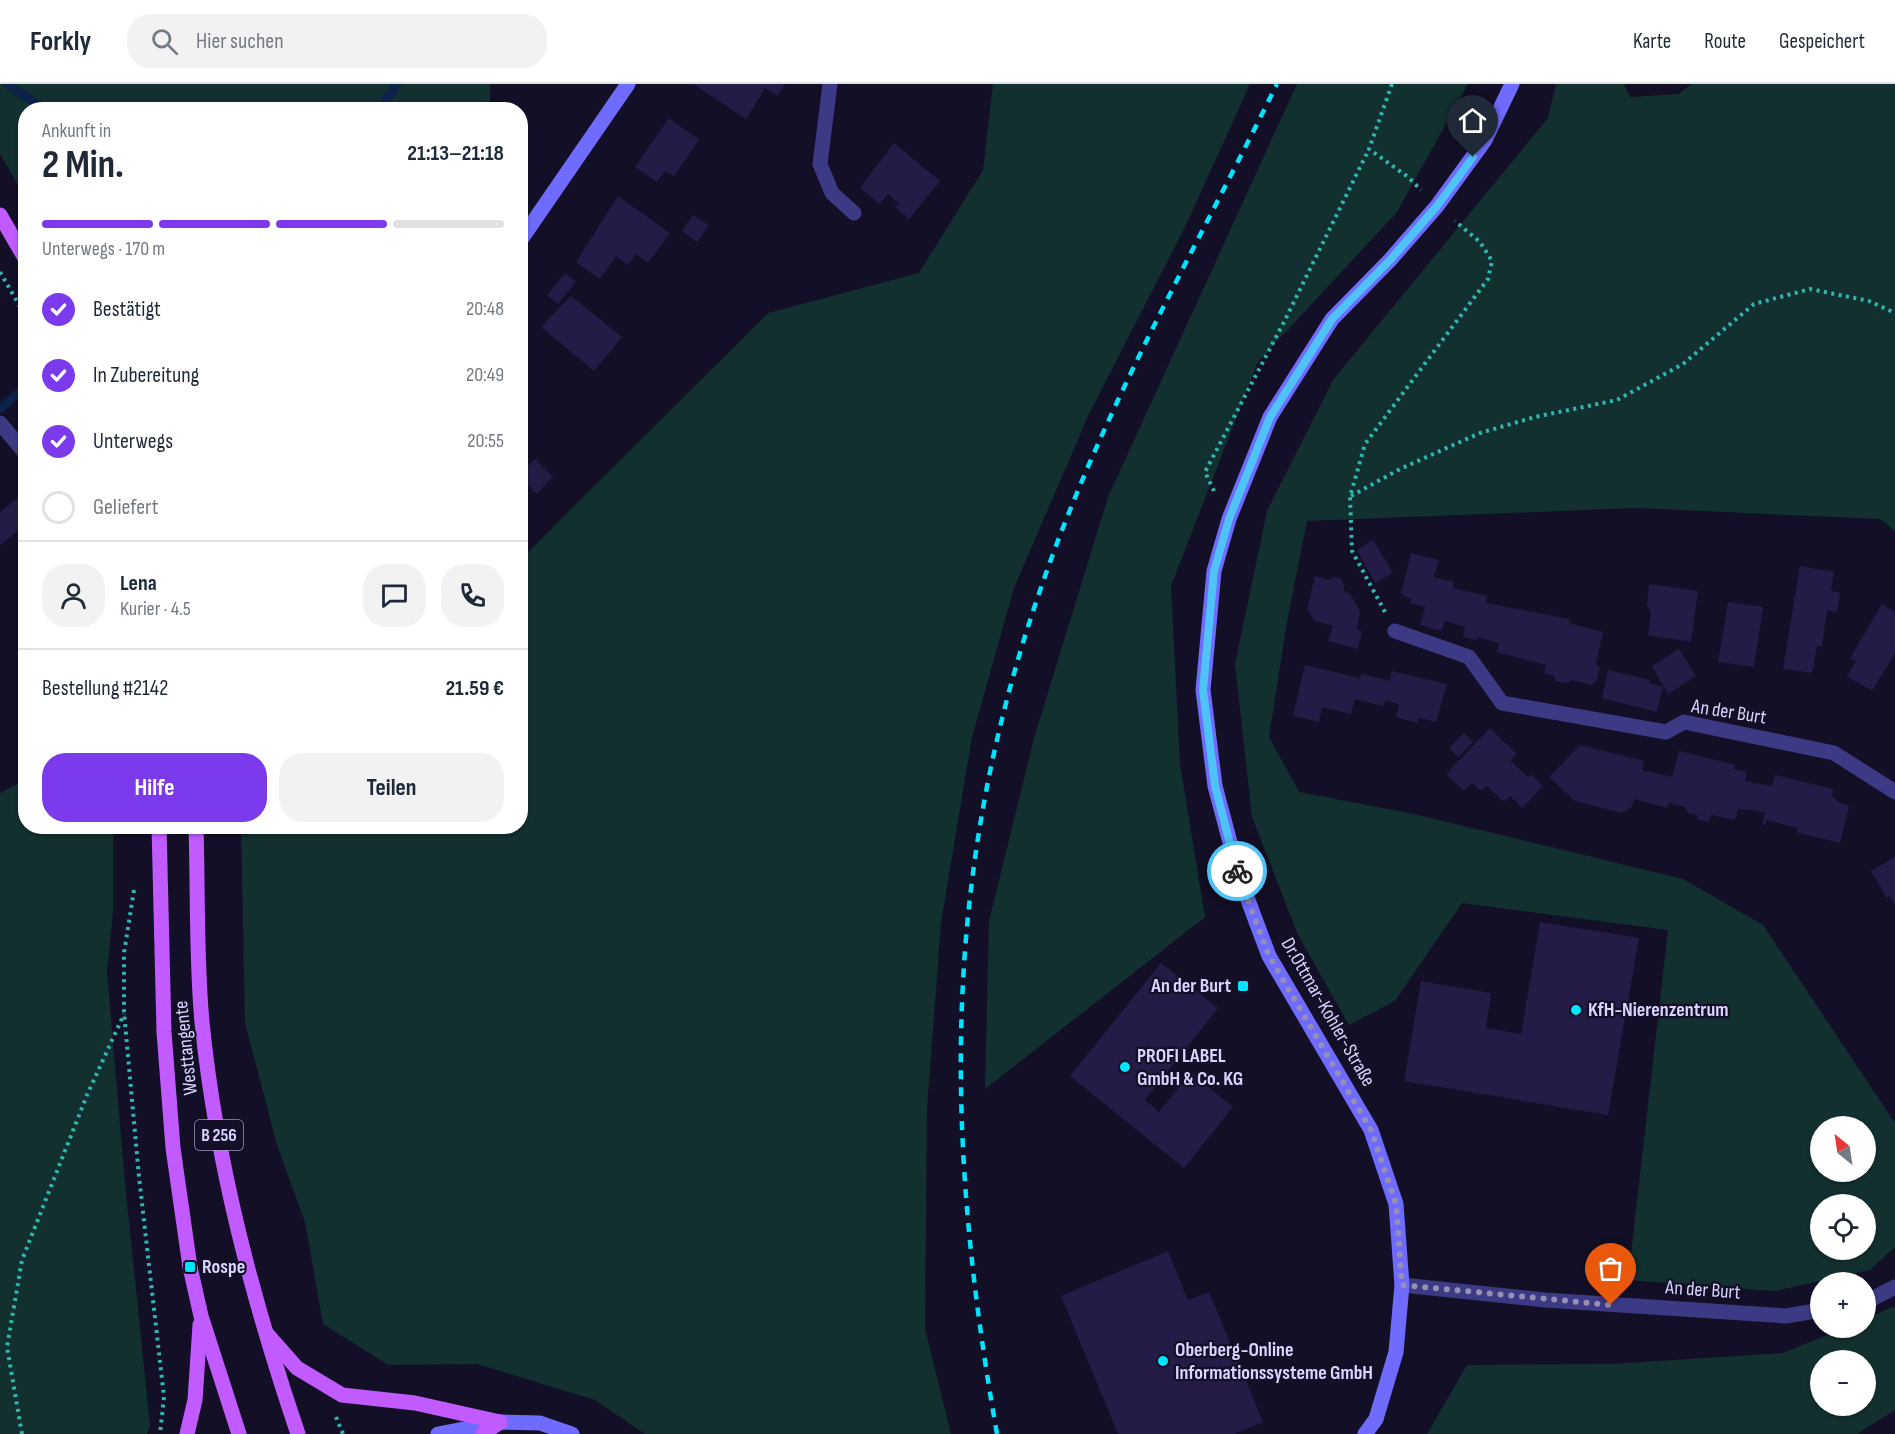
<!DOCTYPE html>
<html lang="de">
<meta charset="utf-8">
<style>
:root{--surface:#fff;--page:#f2f2f3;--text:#1f2937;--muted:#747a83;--line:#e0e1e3;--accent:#7c3aed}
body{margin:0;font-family:"Sofia Sans Condensed",sans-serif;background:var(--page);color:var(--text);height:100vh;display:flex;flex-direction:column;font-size:22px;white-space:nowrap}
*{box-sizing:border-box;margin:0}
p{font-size:20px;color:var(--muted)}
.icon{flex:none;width:33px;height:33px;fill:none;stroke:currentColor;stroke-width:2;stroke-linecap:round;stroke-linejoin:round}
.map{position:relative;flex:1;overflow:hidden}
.drawer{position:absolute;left:18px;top:18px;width:510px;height:732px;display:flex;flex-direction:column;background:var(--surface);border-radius:24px;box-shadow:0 2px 4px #0004}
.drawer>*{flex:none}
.needle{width:39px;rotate:330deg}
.buttons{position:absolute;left:1810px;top:1032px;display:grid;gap:12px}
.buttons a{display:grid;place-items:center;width:66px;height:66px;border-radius:50%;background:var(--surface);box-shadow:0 2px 4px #0004;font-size:30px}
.pin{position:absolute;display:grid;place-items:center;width:51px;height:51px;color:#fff;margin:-62px -26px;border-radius:50% 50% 50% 0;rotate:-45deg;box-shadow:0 0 6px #0007}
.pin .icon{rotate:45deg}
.courier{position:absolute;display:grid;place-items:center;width:60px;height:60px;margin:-30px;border:4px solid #4fc3f7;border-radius:50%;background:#fff;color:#222;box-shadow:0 2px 8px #0007}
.head em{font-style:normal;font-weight:700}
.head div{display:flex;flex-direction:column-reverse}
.head{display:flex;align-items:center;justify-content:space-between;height:102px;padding:0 24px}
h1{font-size:39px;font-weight:700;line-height:45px}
.bar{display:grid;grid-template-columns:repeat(4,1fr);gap:9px 6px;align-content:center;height:72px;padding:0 24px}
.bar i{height:8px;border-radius:4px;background:var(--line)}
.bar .active{background:var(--accent)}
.bar p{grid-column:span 4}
.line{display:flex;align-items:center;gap:15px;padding:0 24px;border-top:2px solid var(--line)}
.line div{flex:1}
.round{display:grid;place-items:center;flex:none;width:63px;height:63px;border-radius:24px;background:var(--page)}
ol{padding:0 24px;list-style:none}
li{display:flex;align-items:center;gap:18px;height:66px}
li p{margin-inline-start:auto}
li .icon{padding:6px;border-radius:50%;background:var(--accent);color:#fff;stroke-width:4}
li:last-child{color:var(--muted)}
li i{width:33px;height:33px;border:3px solid var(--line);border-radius:50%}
.button{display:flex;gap:12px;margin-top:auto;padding:12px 24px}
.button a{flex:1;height:69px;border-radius:24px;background:var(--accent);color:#fff;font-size:24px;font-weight:700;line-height:69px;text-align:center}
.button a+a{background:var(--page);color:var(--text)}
header{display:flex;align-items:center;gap:36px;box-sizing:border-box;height:84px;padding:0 30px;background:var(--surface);border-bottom:2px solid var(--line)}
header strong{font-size:28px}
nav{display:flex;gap:33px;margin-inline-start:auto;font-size:21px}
.search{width:420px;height:54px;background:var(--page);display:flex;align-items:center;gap:15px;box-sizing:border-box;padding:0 21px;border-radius:24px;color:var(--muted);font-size:22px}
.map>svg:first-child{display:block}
</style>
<header>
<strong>Forkly</strong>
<div class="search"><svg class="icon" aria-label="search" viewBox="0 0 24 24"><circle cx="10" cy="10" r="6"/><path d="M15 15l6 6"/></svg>Hier suchen</div>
<nav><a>Karte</a><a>Route</a><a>Gespeichert</a></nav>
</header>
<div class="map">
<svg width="1895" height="1350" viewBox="0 0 1895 1350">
<rect width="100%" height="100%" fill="#130f26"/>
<!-- green -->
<g fill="#12302f" fill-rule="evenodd">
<path d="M0 0H490V25L26 26 25 113 0 70Z"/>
<path d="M993 0H1250L1185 143 1088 332 1014 504 972 653 941 839 927 1025 925 1245 951 1350H645L595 1316 477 1280 388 1281 323 1240 305 1138 277 1061 245 939 241 743 520 742 521 475 768 229 919 189 983 86Z"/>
<path d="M1297 0H1468L1397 128 1258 278 1171 502 1180 680 1205 833 985 1005 989 837 1034 654 1108 413Z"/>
<path d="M1556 0H1624L1630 13 1679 10 1691 0H1895V447L1880 435 1636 424 1307 437 1287 538 1269 653 1299 708 1414 730 1683 795 1763 841 1895 1039V1163L1870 1186 1775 1207 1628 1196 1668 846 1462 819 1395 917 1349 941 1298 851 1252 733 1235 580 1267 427 1333 296 1548 34ZM1866 1042V1088H1821V1042ZM1821 1120H1866V1166H1821Z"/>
<path d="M25 696 26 742 113 743V828L107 888 125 1099 150 1341 147 1350H0V709Z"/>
<path d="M1895 1222V1326L1857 1350H1427L1467 1281 1610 1280 1783 1269 1844 1244H1866V1234ZM1821 1276H1866V1322H1821Z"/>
</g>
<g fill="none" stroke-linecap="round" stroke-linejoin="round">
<!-- stream -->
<g stroke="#0c2248" stroke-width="9">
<path d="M7 0 46 26"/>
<path d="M379 26 397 0"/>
<path d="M0 325 26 302"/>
</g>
</g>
<!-- building -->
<g fill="#241b47">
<path d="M693 0H785L777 12 765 4 746 35Z"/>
<path d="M669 34 699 56 674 92 665 87 657 98 635 83Z"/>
<path d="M894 59 940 97 909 135 895 123 899 119 888 110 880 120 860 104Z"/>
<path d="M618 112 670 149 648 179 636 170 628 181 616 172 600 195 576 178Z"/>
<path d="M693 131 709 141 697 158 682 147Z"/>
<path d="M565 189 576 198 558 220 547 211Z"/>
<path d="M571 212 622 253 594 287 541 243Z"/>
<path d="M535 375 553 393 537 410 520 394V390Z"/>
<path d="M19 413 26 423V441L0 461V428Z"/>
<path d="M1373 456 1393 489 1375 499 1357 466Z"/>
<path d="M1411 469 1439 476 1434 493 1454 498 1453 504 1487 512 1486 519 1570 535 1569 539 1603 548 1596 580 1600 584 1596 598 1591 601 1572 596 1567 599 1555 597V592L1544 589 1546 581 1497 568 1499 559 1477 553V556L1463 553 1465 543 1445 537 1442 547 1420 541 1425 523 1410 519 1411 515 1401 510Z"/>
<path d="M1800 482 1834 488 1831 507 1840 509 1837 528 1827 526 1822 562H1817L1812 589 1783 585Z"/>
<path d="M1315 492 1328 496 1334 493 1340 494 1344 501V507L1350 510 1360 527 1357 545 1362 547 1358 565 1328 557 1333 542 1315 537 1307 525Z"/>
<path d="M1649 500 1698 507 1691 558 1648 551 1651 528 1647 522Z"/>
<path d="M1728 518 1763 523 1754 583 1718 578Z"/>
<path d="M1882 520 1895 528V569L1872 607 1847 592 1856 577 1850 574Z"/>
<path d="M1679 565 1696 592 1668 610 1652 582Z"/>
<path d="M1305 581 1360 594 1361 590 1390 597 1392 587 1447 600 1436 638 1419 634 1418 639 1396 633 1399 620 1385 616 1383 622 1355 615 1351 630 1322 623 1319 638 1293 632Z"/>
<path d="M1608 586 1650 596 1649 599 1663 603 1657 628 1602 614Z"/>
<path d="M1490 644 1517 670 1511 677 1528 693 1531 690 1543 702 1522 724 1510 712 1504 718 1487 702 1481 707 1472 699 1464 707 1446 690Z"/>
<path d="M1464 649 1473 658 1458 673 1449 664Z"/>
<path d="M1580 661 1644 677 1642 686 1672 693 1679 667 1735 681 1734 685 1747 688 1745 697 1772 702 1775 691 1833 705 1832 712 1840 719 1849 722 1840 759 1799 749 1797 752 1798 744 1767 736 1765 741H1762L1765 729 1752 726 1738 725 1735 736 1711 731 1709 738 1697 735 1698 731 1688 729 1685 723 1668 719 1667 724 1634 715 1632 723 1622 729 1575 717 1549 693Z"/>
<path d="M1895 773V820L1890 812 1887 814 1871 787Z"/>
<path d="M1540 838 1639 854 1608 1031 1404 997 1421 897 1491 909 1486 944 1521 950Z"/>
<path d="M1161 879 1218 924 1145 1016 1159 1028 1191 989 1233 1023 1184 1084 1070 992Z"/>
<path d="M1168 1167 1188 1216 1209 1208 1263 1338 1234 1350H1118L1061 1212Z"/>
</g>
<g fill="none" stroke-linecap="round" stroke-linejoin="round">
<!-- path -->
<g stroke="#2fb8b0" stroke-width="4" stroke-dasharray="3 4.5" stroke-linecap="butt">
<path d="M1392 0 1369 65 1408 93 1421 106"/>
<path d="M0 188 26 233"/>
<path d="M1214 407 1205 388 1285 236 1369 65"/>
<path d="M1351 412 1400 385 1480 349 1535 333 1617 316 1683 280 1754 220 1810 205 1869 217 1895 229"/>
<path d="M1385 528 1352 467 1350 413 1365 360 1488 195 1492 177 1480 158 1455 137"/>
<path d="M134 806 124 869V928L139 1093 164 1313 160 1350"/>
<path d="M336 1333 343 1350"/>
<path d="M22 1350 7 1263 22 1176 87 1011 124 930"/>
</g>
<!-- lane -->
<path stroke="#3d3a85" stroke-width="15" d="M830 0 820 80 832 109 854 129"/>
<!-- street -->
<g stroke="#3d3a85" stroke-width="15">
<path d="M0 339 26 370"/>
<path d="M1395 547 1469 573 1502 619 1666 648 1684 638 1834 669 1895 708"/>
<path d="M1402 1201 1545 1216 1786 1232 1821 1226"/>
<path d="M1866 1218 1895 1203"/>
</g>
<!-- secondary -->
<g stroke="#6f6bff" stroke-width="15">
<path d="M520 157 628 0"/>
<path d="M438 1350 500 1338 540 1339 572 1350"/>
<path d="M1365 1350 1376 1335 1396 1268 1402 1201 1396 1120 1371 1046 1269 872 1239 792 1215 702 1203 606 1214 487 1229 435 1270 333 1332 235 1390 176 1437 122 1485 56 1512 0"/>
</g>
<!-- primary -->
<g stroke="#c25bff" stroke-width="15">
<path d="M0 131 26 176"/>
<path d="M159 742 164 948 173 1064 190 1183 201 1232 239 1350"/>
<path d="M196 742C198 807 196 874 202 938 216 1079 253 1217 298 1350"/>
<path d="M267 1250 297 1284 342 1311 415 1319 500 1338"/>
<path d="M187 1350 195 1316 200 1241"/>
<path d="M483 1350 500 1338"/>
</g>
<!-- rail -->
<path stroke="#00e5ff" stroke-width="4.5" stroke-dasharray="9 8" stroke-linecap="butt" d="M997 1350C944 1050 941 786 1044 495 1104 323 1197 162 1277 0"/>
</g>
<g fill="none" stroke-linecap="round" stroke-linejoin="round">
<!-- done -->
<path stroke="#948fb3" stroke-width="6" stroke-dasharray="0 10.8" d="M1237 787 1269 872 1371 1046 1396 1120 1402 1201 1611 1221"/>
<!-- route -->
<path stroke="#4fc3f7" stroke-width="8" d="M1237 787 1215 702 1203 606 1214 487 1229 435 1270 333 1332 235 1390 176 1437 122 1473 73"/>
</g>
<!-- markers -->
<g fill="#00e5ff" stroke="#130f26" stroke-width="2">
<rect x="1237" y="896" width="12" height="12" rx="3"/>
<circle cx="1576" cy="926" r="6"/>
<circle cx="1125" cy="983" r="6"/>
<rect x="184" y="1177" width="12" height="12" rx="3"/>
<circle cx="1163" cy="1277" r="6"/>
</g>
<g text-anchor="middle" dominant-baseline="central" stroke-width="4.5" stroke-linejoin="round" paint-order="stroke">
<!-- shield labels -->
<rect fill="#130f26" stroke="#9e99be" stroke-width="1.5" x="195" y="1036" width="48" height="30" rx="4.5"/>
<g font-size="18" font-weight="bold" fill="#d9d4ff">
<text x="219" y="1051">B 256</text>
</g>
<!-- street labels -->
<g font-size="20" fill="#d9d4ff" stroke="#130f26">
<text transform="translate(1729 628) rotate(9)">An der Burt</text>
<text transform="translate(1328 928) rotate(60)">Dr.Ottmar-Kohler-Straße</text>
<text transform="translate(186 964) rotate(-96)">Westtangente</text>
<text transform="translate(1703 1206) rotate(4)">An der Burt</text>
</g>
<!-- poi labels -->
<g font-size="20" font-weight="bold" fill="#d9d4ff" stroke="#130f26" text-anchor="start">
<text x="1231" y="902" text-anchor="end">An der Burt</text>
<text x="1588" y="926">KfH-Nierenzentrum</text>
<text x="1137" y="972">PROFI LABEL<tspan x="1137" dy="23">GmbH &amp; Co. KG</tspan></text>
<text x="202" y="1183">Rospe</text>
<text x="1175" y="1266">Oberberg-Online<tspan x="1175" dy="23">Informationssysteme GmbH</tspan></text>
</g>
</g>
</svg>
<div class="buttons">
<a><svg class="needle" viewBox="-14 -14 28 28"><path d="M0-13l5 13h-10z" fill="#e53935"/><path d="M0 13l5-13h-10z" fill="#747a83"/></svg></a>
<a><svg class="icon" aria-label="locate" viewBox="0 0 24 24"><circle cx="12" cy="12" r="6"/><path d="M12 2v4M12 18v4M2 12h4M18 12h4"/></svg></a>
<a>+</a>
<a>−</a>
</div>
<div class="pin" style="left:1611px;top:1221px;background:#ea580c"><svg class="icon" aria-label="bag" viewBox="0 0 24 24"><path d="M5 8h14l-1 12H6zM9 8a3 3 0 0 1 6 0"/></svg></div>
<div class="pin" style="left:1473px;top:73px;background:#1f2937"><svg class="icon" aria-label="home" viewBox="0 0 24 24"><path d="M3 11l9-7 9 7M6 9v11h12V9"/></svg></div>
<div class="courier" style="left:1237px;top:787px"><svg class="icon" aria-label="bike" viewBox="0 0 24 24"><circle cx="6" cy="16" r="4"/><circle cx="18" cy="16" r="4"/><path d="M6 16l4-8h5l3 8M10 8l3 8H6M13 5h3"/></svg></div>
<section class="drawer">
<div class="head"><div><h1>2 Min.</h1><p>Ankunft in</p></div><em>21:13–21:18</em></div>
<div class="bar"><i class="active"></i><i class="active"></i><i class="active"></i><i></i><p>Unterwegs · 170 m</p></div>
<ol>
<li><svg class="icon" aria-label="check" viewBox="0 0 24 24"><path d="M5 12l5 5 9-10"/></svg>Bestätigt<p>20:48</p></li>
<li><svg class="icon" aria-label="check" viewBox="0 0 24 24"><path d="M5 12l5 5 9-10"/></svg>In Zubereitung<p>20:49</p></li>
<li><svg class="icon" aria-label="check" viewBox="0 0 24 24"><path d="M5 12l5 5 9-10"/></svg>Unterwegs<p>20:55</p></li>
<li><i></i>Geliefert</li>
</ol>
<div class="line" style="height:108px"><a class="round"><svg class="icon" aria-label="person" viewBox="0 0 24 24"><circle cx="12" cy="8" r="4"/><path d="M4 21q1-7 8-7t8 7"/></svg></a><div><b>Lena</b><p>Kurier · 4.5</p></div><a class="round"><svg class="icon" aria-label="chat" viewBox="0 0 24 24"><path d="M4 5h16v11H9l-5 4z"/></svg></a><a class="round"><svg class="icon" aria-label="phone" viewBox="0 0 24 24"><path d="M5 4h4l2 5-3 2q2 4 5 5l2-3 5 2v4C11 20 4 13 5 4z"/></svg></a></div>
<div class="line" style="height:78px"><div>Bestellung #2142</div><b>21.59 €</b></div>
<div class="button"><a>Hilfe</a><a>Teilen</a></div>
</section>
</div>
